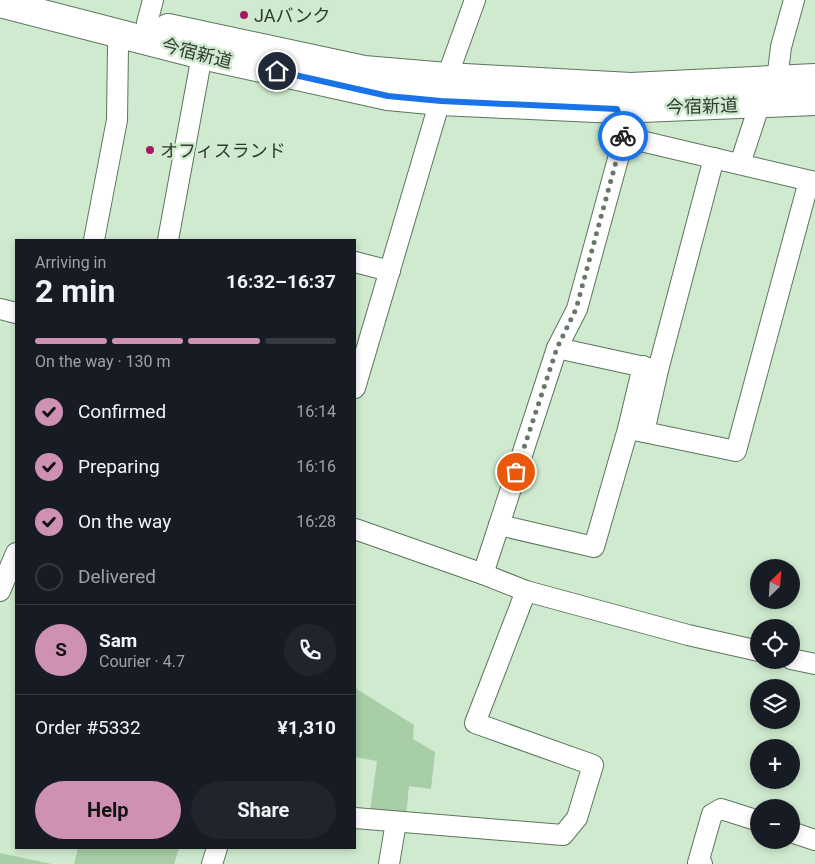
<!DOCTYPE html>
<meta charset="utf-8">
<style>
:root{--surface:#171b24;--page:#20242c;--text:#f1f3f6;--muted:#9ea1a6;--line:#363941;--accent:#ce91b4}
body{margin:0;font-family:Roboto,"Noto Sans JP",sans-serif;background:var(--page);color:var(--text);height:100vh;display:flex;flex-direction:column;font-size:19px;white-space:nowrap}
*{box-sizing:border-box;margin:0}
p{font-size:16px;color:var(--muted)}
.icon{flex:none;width:28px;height:28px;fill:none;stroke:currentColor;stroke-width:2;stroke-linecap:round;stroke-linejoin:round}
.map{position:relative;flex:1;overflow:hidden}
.sheet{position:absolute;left:15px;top:239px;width:341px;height:610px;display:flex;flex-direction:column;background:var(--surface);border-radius:0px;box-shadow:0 2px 8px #0003}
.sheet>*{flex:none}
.needle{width:32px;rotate:25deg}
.controls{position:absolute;left:750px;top:559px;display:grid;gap:10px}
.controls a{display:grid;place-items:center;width:50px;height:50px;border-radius:50%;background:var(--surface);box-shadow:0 2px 8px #0003;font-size:25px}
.pin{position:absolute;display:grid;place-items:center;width:42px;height:42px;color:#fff;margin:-21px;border:2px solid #fff;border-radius:50%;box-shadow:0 1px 5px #0007}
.courier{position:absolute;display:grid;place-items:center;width:50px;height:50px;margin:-25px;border:4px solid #1a73e8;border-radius:50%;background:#fff;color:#222;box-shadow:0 1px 6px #0007}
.headline em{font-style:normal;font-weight:700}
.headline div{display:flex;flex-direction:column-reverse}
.headline{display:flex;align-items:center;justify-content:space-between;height:85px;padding:0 20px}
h1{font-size:32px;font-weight:700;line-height:38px}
.bar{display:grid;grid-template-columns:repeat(4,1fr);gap:8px 5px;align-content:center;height:60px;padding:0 20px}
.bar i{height:6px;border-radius:4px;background:var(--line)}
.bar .on{background:var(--accent)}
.bar p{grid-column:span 4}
.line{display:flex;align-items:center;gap:12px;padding:0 20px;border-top:1px solid var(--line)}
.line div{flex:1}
.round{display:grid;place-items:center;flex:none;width:52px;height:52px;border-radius:26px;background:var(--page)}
ol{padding:0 20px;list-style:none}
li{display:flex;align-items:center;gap:15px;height:55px}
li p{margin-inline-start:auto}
li .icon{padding:5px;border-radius:50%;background:var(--accent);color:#111;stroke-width:4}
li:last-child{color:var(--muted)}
li i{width:28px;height:28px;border:2px solid var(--line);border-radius:50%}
.action{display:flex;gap:10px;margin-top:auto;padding:10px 20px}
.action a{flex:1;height:58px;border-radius:30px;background:var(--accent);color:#111;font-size:20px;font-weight:700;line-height:58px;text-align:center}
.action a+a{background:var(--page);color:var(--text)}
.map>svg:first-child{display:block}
</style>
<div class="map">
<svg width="815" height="864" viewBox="0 0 815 864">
<rect width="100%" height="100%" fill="#cfeace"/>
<!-- green -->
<g fill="#a7cea7">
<path d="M355 688 414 725 413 739 435 752 431 789 409 786 406 816 370 811 377 761 355 757Z"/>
<path d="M78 848H179L174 864H74Z"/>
<path d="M0 853 52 864H0Z"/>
</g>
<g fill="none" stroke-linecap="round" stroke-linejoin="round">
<defs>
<g id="minor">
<path d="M147 23 153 0"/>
<path d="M777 80 781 47 794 0"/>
<path d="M621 126 624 137 815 182"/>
<path d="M740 164 760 103"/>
<path d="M94 240 117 120 118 46 120 34"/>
<path d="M168 240 202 55"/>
<path d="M355 262 390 271"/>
<path d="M0 309 16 313"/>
<path d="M557 348 658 370 644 432 628 429 643 366"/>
<path d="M658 370 714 158"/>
<path d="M355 388 447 77 475 0"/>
<path d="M644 432 736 451 809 181"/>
<path d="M499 525 594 547 628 429"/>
<path d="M355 529 483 574 557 348 577 309 624 137"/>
<path d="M0 591 16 553"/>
<path d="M526 591 688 635 759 651"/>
<path d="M791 659 815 664"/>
<path d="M355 818 563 835 577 818 593 765 475 723 526 591 483 574"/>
<path d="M791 832 815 840"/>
<path d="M212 864 217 848"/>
<path d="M389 864 396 822"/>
<path d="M702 864 698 863 712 814 721 809 759 821"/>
</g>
<g id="highway">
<path d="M0 3 202 55 388 96 441 101 617 109 815 101"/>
<path d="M168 28 364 70 447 77 631 87 815 78"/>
</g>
</defs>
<!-- minor casing -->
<use href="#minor" stroke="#5d755d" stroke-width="22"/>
<!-- highway casing -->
<use href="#highway" stroke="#5d755d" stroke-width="30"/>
<!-- minor -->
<use href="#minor" stroke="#fff" stroke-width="20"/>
<!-- highway -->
<use href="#highway" stroke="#fff" stroke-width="28"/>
</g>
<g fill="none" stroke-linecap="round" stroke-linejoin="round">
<!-- done -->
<path stroke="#687867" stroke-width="5" stroke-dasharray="0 9" d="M516 472 557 348 576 309 623 136"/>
<!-- route -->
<path stroke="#1a73e8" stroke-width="6" d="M277 71 388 96 441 101 617 109 623 136"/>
</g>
<!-- markers -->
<g fill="#a31a63" stroke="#cfeace" stroke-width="2">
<circle cx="244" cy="15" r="5"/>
<circle cx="150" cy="150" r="5"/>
</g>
<g text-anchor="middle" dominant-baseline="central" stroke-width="5" stroke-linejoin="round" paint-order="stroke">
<!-- poi labels -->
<g font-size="18" fill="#303b30" stroke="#cfeace" text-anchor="start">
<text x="254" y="15">JAバンク</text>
<text x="160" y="150">オフィスランド</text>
</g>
<!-- street labels -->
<g font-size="18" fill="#303b30" stroke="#cfeace">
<text transform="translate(197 53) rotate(14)">今宿新道</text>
<text transform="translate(702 106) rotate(-2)">今宿新道</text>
</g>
</g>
</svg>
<div class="controls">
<a><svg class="needle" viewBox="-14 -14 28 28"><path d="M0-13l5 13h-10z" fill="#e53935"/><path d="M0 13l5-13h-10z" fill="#9ea1a6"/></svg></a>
<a><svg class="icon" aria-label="locate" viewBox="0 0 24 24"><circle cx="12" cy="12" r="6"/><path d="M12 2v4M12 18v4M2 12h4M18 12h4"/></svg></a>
<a><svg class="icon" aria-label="layers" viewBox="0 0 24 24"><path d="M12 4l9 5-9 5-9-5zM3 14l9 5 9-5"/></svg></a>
<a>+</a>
<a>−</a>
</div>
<div class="pin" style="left:516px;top:472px;background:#ea580c"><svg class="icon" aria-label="bag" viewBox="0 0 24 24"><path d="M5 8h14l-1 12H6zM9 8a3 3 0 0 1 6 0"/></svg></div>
<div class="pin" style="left:277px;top:71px;background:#1f2937"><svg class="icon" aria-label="home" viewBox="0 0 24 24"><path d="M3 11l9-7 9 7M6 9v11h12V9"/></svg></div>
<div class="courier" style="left:623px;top:136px"><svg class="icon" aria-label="bike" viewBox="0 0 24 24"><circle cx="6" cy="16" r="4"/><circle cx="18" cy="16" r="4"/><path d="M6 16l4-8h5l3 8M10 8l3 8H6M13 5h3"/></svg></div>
<section class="sheet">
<div class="headline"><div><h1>2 min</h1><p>Arriving in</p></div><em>16:32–16:37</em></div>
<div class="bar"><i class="on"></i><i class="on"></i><i class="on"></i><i></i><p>On the way · 130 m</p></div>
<ol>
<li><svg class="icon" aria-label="check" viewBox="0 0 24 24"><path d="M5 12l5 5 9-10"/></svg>Confirmed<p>16:14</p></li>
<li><svg class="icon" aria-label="check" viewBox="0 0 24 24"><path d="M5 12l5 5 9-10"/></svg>Preparing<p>16:16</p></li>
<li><svg class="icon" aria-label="check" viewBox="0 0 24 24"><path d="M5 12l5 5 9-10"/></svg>On the way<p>16:28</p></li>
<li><i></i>Delivered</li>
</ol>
<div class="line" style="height:90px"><b class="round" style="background:var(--accent);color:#111">S</b><div><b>Sam</b><p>Courier · 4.7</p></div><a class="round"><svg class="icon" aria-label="phone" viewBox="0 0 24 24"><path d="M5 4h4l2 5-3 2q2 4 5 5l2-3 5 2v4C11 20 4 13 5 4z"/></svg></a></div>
<div class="line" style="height:65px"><div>Order #5332</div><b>¥1,310</b></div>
<div class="action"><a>Help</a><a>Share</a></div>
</section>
</div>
